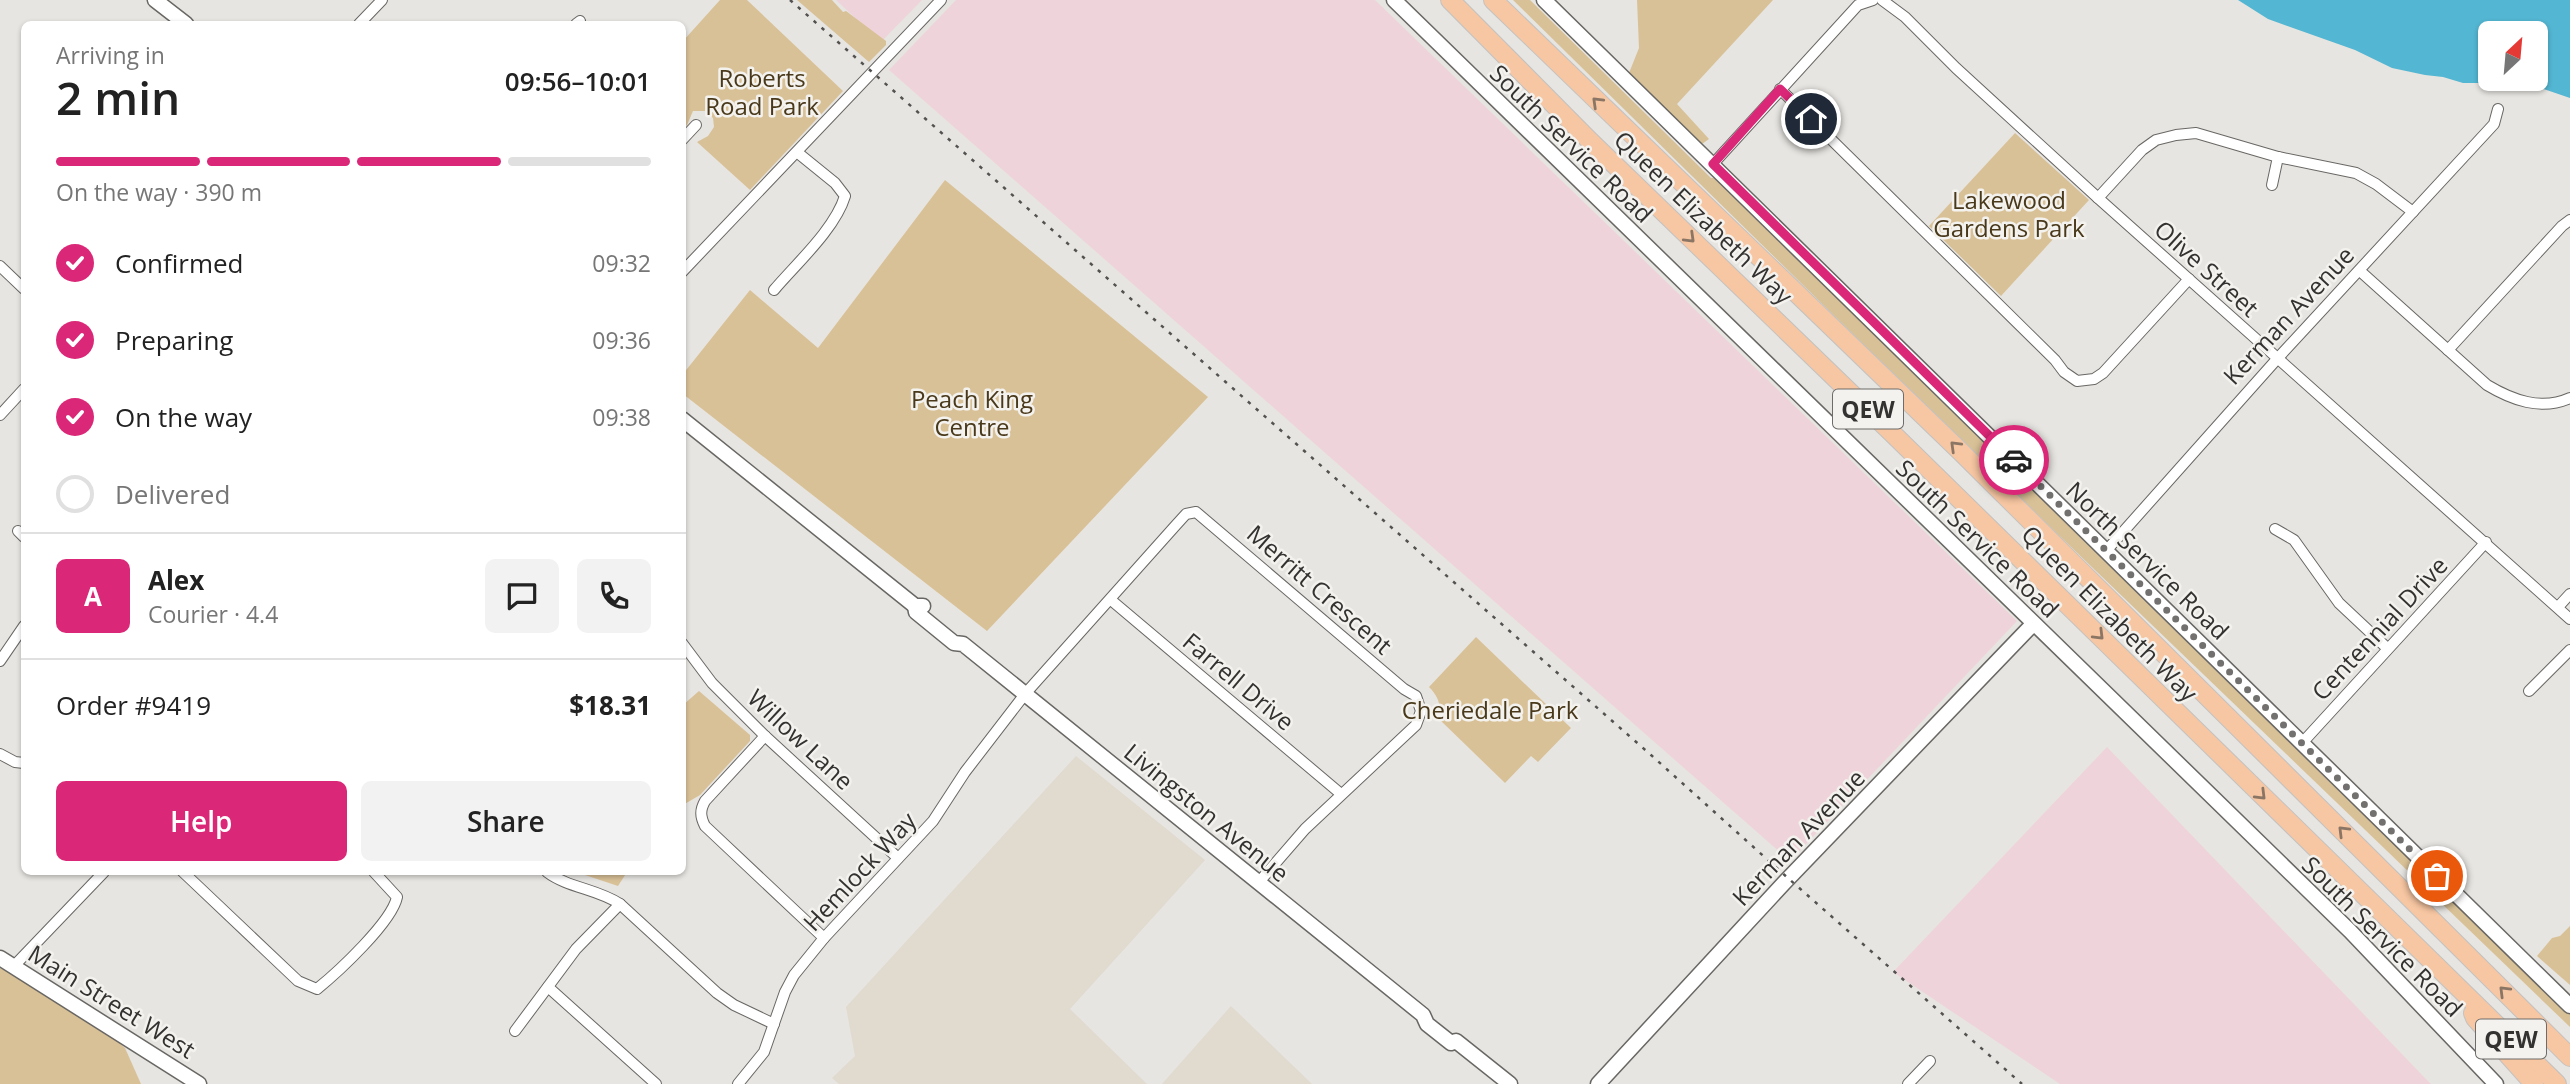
<!DOCTYPE html>
<meta charset="utf-8">
<style>
:root{--surface:#fff;--page:#f2f2f2;--text:#222;--muted:#767676;--line:#e0e0e0;--accent:#db2777}
body{margin:0;font-family:"Open Sans",sans-serif;background:var(--page);color:var(--text);height:100vh;display:flex;flex-direction:column;font-size:26px;white-space:nowrap}
*{box-sizing:border-box;margin:0}
p{font-size:23px;color:var(--muted)}
.icon{flex:none;width:38px;height:38px;fill:none;stroke:currentColor;stroke-width:2;stroke-linecap:round;stroke-linejoin:round}
.map{position:relative;flex:1;overflow:hidden}
.panel{position:absolute;left:21px;top:21px;width:665px;height:854px;display:flex;flex-direction:column;background:var(--surface);border-radius:10px;box-shadow:0 2px 5px #0004}
.panel>*{flex:none}
.needle{width:46px;rotate:26deg}
.controls{position:absolute;left:2478px;top:21px;display:grid;gap:14px}
.controls a{display:grid;place-items:center;width:70px;height:70px;border-radius:10px;background:var(--surface);box-shadow:0 2px 5px #0004;font-size:35px}
.pin{position:absolute;display:grid;place-items:center;width:60px;height:60px;color:#fff;margin:-30px;border:4px solid #fff;border-radius:50%;box-shadow:0 2px 7px #0007}
.courier{position:absolute;display:grid;place-items:center;width:70px;height:70px;margin:-35px;border:5px solid #db2777;border-radius:50%;background:#fff;color:#222;box-shadow:0 2px 9px #0007}
.headline em{font-style:normal;font-weight:600}
.headline div{display:flex;flex-direction:column-reverse}
.headline{display:flex;align-items:center;justify-content:space-between;height:119px;padding:0 35px}
h1{font-size:46px;font-weight:600;line-height:52px}
.bar{display:grid;grid-template-columns:repeat(4,1fr);gap:10px 7px;align-content:center;height:84px;padding:0 35px}
.bar i{height:9px;border-radius:5px;background:var(--line)}
.bar .active{background:var(--accent)}
.bar p{grid-column:span 4}
.line{display:flex;align-items:center;gap:18px;padding:0 35px;border-top:2px solid var(--line)}
.line div{flex:1}
.round{display:grid;place-items:center;flex:none;width:74px;height:74px;border-radius:10px;background:var(--page)}
ol{padding:0 35px;list-style:none}
li{display:flex;align-items:center;gap:21px;height:77px}
li p{margin-inline-start:auto}
li .icon{padding:7px;border-radius:50%;background:var(--accent);color:#fff;stroke-width:4}
li:last-child{color:var(--muted)}
li i{width:38px;height:38px;border:4px solid var(--line);border-radius:50%}
.primary-button{display:flex;gap:14px;margin-top:auto;padding:14px 35px}
.primary-button a{flex:1;height:80px;border-radius:10px;background:var(--accent);color:#fff;font-size:28px;font-weight:600;line-height:80px;text-align:center}
.primary-button a+a{background:var(--page);color:var(--text)}
.map>svg:first-child{display:block}
</style>
<div class="map">
<svg width="2570" height="1084" viewBox="0 0 2570 1084">
<rect width="100%" height="100%" fill="#e7e5e1"/>
<!-- industrial -->
<g fill="#eed4da">
<path d="M836 0H922L881 42Z"/>
<path d="M956 0H1375L2017 621 1790 861 889 70Z"/>
<path d="M2107 747 2424 1077 2431 1084H2060L1893 972Z"/>
</g>
<!-- built -->
<g fill="#e0dacf">
<path d="M1076 756 1205 860 1070 1009 1147 1084H839L832 1078 855 1056 846 1007Z"/>
<path d="M1231 1006 1312 1084H1162Z"/>
</g>
<!-- green -->
<g fill="#d9c197">
<path d="M720 0H747L843 91 750 190 697 142 708 136 714 127 713 118 705 111H693L687 125 683 129V41Z"/>
<path d="M797 0H832L843 12 846 11 886 41V45L869 62Z"/>
<path d="M1513 0H1530L1711 178H1714L2390 841 2399 847 2570 1014V1027L1994 473Z"/>
<path d="M1637 0H1773L1677 104 1709 139 1702 144 1629 73 1639 48Z"/>
<path d="M2015 133 2089 200 2001 296 1929 226Z"/>
<path d="M945 180 1208 397 987 631 683 394V374L750 290 818 348Z"/>
<path d="M1476 637 1571 728 1538 762 1531 756 1505 783 1439 719C1441 705 1439 697 1429 687Z"/>
<path d="M699 691 750 735V741L700 795 683 805V705Z"/>
<path d="M576 872H627L618 886Z"/>
<path d="M2570 926V985L2537 956 2552 938 2560 936Z"/>
<path d="M0 968 93 1019 125 1048 141 1084H0Z"/>
</g>
<!-- water -->
<path fill="#53b6d2" fill-rule="evenodd" d="M2238 0H2570V98L2526 83H2463L2443 77 2425 75 2392 68 2355 50 2268 19ZM2536 33V79H2490V33Z"/>
<g fill="none" stroke-linecap="round" stroke-linejoin="round">
<defs>
<g id="street">
<path d="M1882 0 1905 17 1956 68 2098 198 2570 619"/>
<path d="M359 24 382 0"/>
<path d="M576 24 580 21"/>
<path d="M1780 89 2055 360 2064 372 2077 381 2094 379 2103 373 2189 279"/>
<path d="M682 140 696 125"/>
<path d="M1713 164 1858 5 1873 0"/>
<path d="M2272 185 2278 157"/>
<path d="M2098 198 2142 150 2156 140 2176 135 2196 133 2278 157 2356 173 2376 184 2413 212"/>
<path d="M0 266 24 289"/>
<path d="M2360 271 2487 385C2512 400 2541 411 2570 398"/>
<path d="M682 272 941 0"/>
<path d="M774 290C796 264 835 229 845 196L835 183 798 153"/>
<path d="M2448 350 2562 226 2570 220"/>
<path d="M0 415 24 389"/>
<path d="M2275 529 2294 540 2339 603 2387 648"/>
<path d="M18 531 24 537"/>
<path d="M2106 551 2277 359 2494 124 2498 109"/>
<path d="M1111 600 1341 794"/>
<path d="M2558 607 2570 594"/>
<path d="M682 643 712 683 765 736 898 858"/>
<path d="M0 661 24 626"/>
<path d="M2529 691 2570 650"/>
<path d="M765 736 705 801C700 810 700 816 705 826L824 938"/>
<path d="M2303 742 2486 542"/>
<path d="M0 754 15 762 24 763"/>
<path d="M183 872 298 981 317 989C338 972 392 922 397 897L374 872"/>
<path d="M547 872C568 888 598 889 620 904L717 993 734 1005 774 1024"/>
<path d="M14 966 104 872"/>
<path d="M548 987 656 1084"/>
<path d="M515 1031 576 949 620 904"/>
<path d="M738 1084 764 1052 785 992 794 975 824 938 933 821 965 772 1025 694 1176 525 1186 514 1196 512 1404 689 1416 696 1421 711 1416 725 1305 829 1259 882"/>
<path d="M1908 1084 1930 1061"/>
</g>
<g id="secondary">
<path d="M155 0 186 24"/>
<path d="M1394 0 2350 931 2496 1084"/>
<path d="M1544 0 2570 1006"/>
<path d="M682 419 915 606H923"/>
<path d="M915 606 916 612 954 643 963 644 1423 1015 1427 1024 1451 1043 1456 1041 1510 1084"/>
<path d="M0 958 199 1084"/>
<path d="M1598 1084 1784 883 2033 624"/>
</g>
<g id="highway">
<path d="M1450 0 1589 140 1892 433 2557 1084"/>
<path d="M1493 0 1961 452 2570 1057"/>
<path d="M2473 1013 2475 1018 2534 1084"/>
</g>
</defs>
<!-- street casing -->
<use href="#street" stroke="#696764" stroke-width="12"/>
<!-- secondary casing -->
<use href="#secondary" stroke="#696764" stroke-width="17"/>
<!-- highway casing -->
<use href="#highway" stroke="#c2c2c1" stroke-width="20"/>
<!-- street -->
<use href="#street" stroke="#fff" stroke-width="10"/>
<!-- secondary -->
<use href="#secondary" stroke="#fff" stroke-width="14"/>
<!-- highway -->
<use href="#highway" stroke="#f7c6a2" stroke-width="18"/>
<!-- rail -->
<path stroke="#535251" stroke-width="2.5" stroke-dasharray="3.5 7" stroke-linecap="butt" d="M790 0 1651 755 1789 879 2022 1084"/>
</g>
<!-- one-way arrows -->
<defs><path id="oneway-chevron" d="M-2-3.5L2.5 0L-2 3.5" fill="none" stroke-width="1.6" stroke-linecap="round" stroke-linejoin="round" transform="scale(1.75)"/></defs>
<g stroke="#8b7564">
<use href="#oneway-chevron" transform="translate(1597 102) rotate(-136)"/>
<use href="#oneway-chevron" transform="translate(1690 238) rotate(44)"/>
<use href="#oneway-chevron" transform="translate(1955 446) rotate(-136)"/>
<use href="#oneway-chevron" transform="translate(2099 635) rotate(45)"/>
<use href="#oneway-chevron" transform="translate(2261 795) rotate(45)"/>
<use href="#oneway-chevron" transform="translate(2343 831) rotate(-135)"/>
<use href="#oneway-chevron" transform="translate(2504 991) rotate(-135)"/>
</g>
<g fill="none" stroke-linecap="round" stroke-linejoin="round">
<!-- done -->
<path stroke="#72716f" stroke-width="7" stroke-dasharray="0 12.6" d="M2014 460 2437 876"/>
<!-- route -->
<path stroke="#db2777" stroke-width="9" d="M1811 119 1780 89 1713 164 2014 460"/>
</g>
<g text-anchor="middle" dominant-baseline="central" stroke-width="5" stroke-linejoin="round" paint-order="stroke">
<!-- shield labels -->
<g fill="#f4f2ee" stroke="#6d6c6a" stroke-width="2">
<rect x="1833" y="389.5" width="70" height="39" rx="5"/>
<rect x="2476" y="1019.5" width="70" height="39" rx="5"/>
</g>
<g font-size="23" font-weight="bold" fill="#333231">
<text x="1868" y="409">QEW</text>
<text x="2511" y="1039">QEW</text>
</g>
<!-- park labels -->
<g font-size="24" fill="#49391a" stroke="#f4f2ee">
<text x="762" y="77">Roberts<tspan x="762" dy="28">Road Park</tspan></text>
<text x="2009" y="199">Lakewood<tspan x="2009" dy="28">Gardens Park</tspan></text>
<text x="972" y="398">Peach King<tspan x="972" dy="28">Centre</tspan></text>
<text x="1490" y="709">Cheriedale Park</text>
</g>
<!-- street labels -->
<g font-size="24" fill="#333231" stroke="#f4f2ee">
<text transform="translate(1572 143) rotate(44)">South Service Road</text>
<text transform="translate(1704 217) rotate(44)">Queen Elizabeth Way</text>
<text transform="translate(2207 268) rotate(42)">Olive Street</text>
<text transform="translate(2288 315) rotate(-47)">Kerman Avenue</text>
<text transform="translate(1978 538) rotate(44)">South Service Road</text>
<text transform="translate(2148 560) rotate(44)">North Service Road</text>
<text transform="translate(1320 589) rotate(41)">Merritt Crescent</text>
<text transform="translate(2110 613) rotate(45)">Queen Elizabeth Way</text>
<text transform="translate(2379 628) rotate(-47)">Centennial Drive</text>
<text transform="translate(1239 681) rotate(40)">Farrell Drive</text>
<text transform="translate(801 739) rotate(43)">Willow Lane</text>
<text transform="translate(1207 812) rotate(39)">Livingston Avenue</text>
<text transform="translate(1798 837) rotate(-46)">Kerman Avenue</text>
<text transform="translate(859 871) rotate(-47)">Hemlock Way</text>
<text transform="translate(2383 936) rotate(45)">South Service Road</text>
<text transform="translate(112 1001) rotate(32)">Main Street West</text>
</g>
</g>
</svg>
<div class="controls">
<a><svg class="needle" viewBox="-14 -14 28 28"><path d="M0-13l5 13h-10z" fill="#e53935"/><path d="M0 13l5-13h-10z" fill="#767676"/></svg></a>
</div>
<div class="pin" style="left:2437px;top:876px;background:#ea580c"><svg class="icon" aria-label="bag" viewBox="0 0 24 24"><path d="M5 8h14l-1 12H6zM9 8a3 3 0 0 1 6 0"/></svg></div>
<div class="pin" style="left:1811px;top:119px;background:#1f2937"><svg class="icon" aria-label="home" viewBox="0 0 24 24"><path d="M3 11l9-7 9 7M6 9v11h12V9"/></svg></div>
<div class="courier" style="left:2014px;top:460px"><svg class="icon" aria-label="car" viewBox="0 0 24 24"><path d="M5 17H2v-5l4-1 3-4h7l3 4 3 1v5h-3M9 17h6M6 11h13"/><circle cx="7" cy="17" r="2"/><circle cx="17" cy="17" r="2"/></svg></div>
<section class="panel">
<div class="headline"><div><h1>2 min</h1><p>Arriving in</p></div><em>09:56–10:01</em></div>
<div class="bar"><i class="active"></i><i class="active"></i><i class="active"></i><i></i><p>On the way · 390 m</p></div>
<ol>
<li><svg class="icon" aria-label="check" viewBox="0 0 24 24"><path d="M5 12l5 5 9-10"/></svg>Confirmed<p>09:32</p></li>
<li><svg class="icon" aria-label="check" viewBox="0 0 24 24"><path d="M5 12l5 5 9-10"/></svg>Preparing<p>09:36</p></li>
<li><svg class="icon" aria-label="check" viewBox="0 0 24 24"><path d="M5 12l5 5 9-10"/></svg>On the way<p>09:38</p></li>
<li><i></i>Delivered</li>
</ol>
<div class="line" style="height:126px"><b class="round" style="background:var(--accent);color:#fff">A</b><div><b>Alex</b><p>Courier · 4.4</p></div><a class="round"><svg class="icon" aria-label="chat" viewBox="0 0 24 24"><path d="M4 5h16v11H9l-5 4z"/></svg></a><a class="round"><svg class="icon" aria-label="phone" viewBox="0 0 24 24"><path d="M5 4h4l2 5-3 2q2 4 5 5l2-3 5 2v4C11 20 4 13 5 4z"/></svg></a></div>
<div class="line" style="height:91px"><div>Order #9419</div><b>$18.31</b></div>
<div class="primary-button"><a>Help</a><a>Share</a></div>
</section>
</div>
